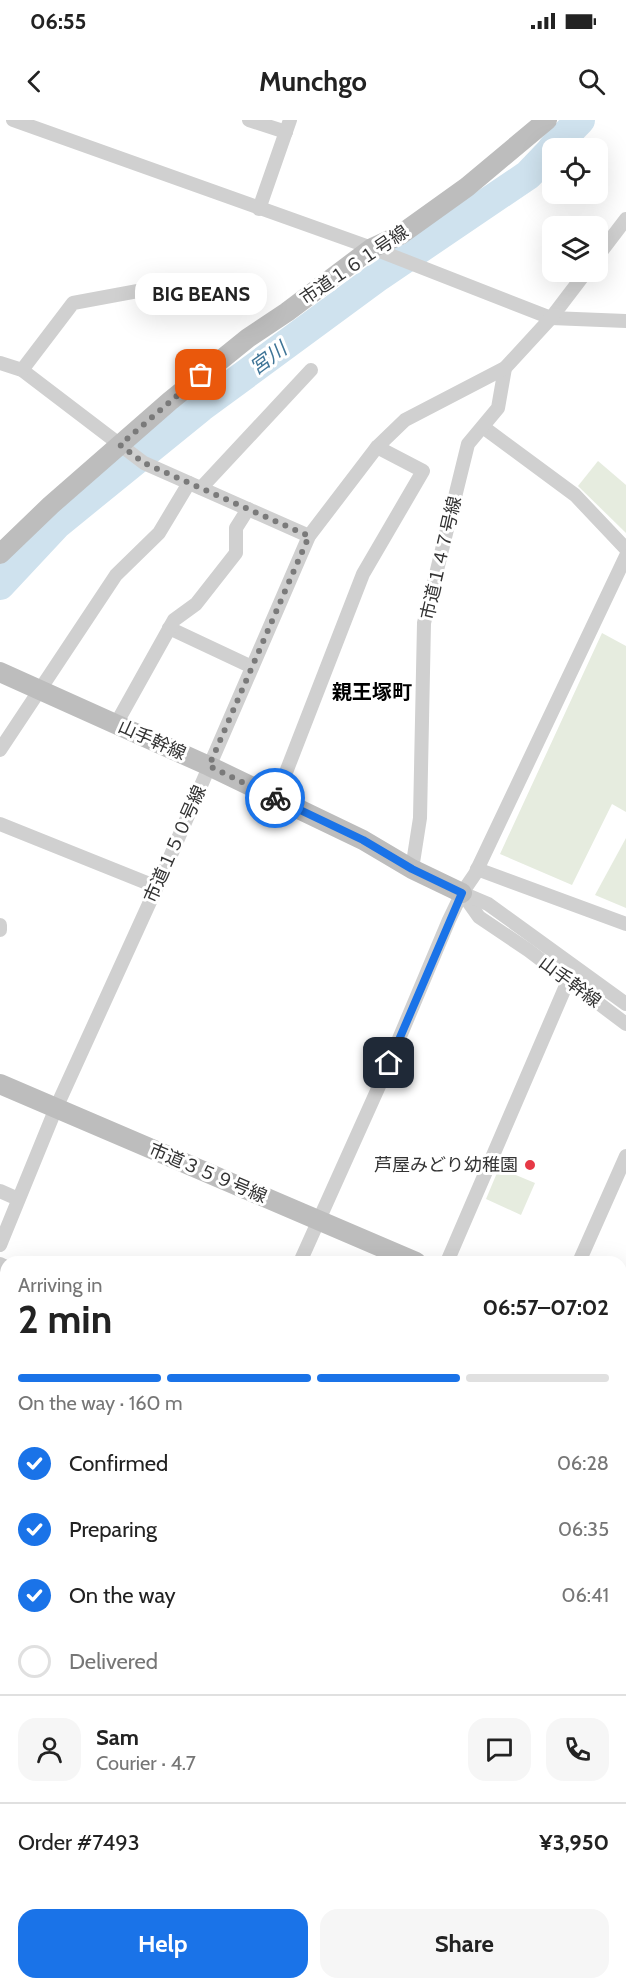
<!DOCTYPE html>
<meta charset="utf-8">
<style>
:root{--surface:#fff;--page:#f6f6f6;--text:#222;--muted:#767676;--line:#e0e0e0;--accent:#1a73e8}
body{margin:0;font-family:Cabin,"Noto Sans JP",sans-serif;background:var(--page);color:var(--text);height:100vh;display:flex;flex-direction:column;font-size:22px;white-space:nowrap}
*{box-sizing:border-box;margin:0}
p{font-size:20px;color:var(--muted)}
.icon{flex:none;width:33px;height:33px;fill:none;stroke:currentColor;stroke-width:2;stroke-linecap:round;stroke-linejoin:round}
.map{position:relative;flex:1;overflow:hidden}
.details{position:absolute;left:0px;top:1136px;width:627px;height:734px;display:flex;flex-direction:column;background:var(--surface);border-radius:18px 18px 0 0;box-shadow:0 6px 24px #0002}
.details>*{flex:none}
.tools{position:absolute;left:542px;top:18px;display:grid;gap:12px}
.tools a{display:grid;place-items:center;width:66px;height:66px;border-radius:12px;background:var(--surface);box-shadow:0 6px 24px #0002;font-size:30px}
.pin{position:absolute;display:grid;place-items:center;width:51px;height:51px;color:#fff;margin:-26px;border-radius:12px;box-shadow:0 3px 9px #0006}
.courier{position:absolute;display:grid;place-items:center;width:60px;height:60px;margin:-30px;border:4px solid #1a73e8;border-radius:50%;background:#fff;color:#222;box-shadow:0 2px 8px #0007}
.bubble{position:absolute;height:42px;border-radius:18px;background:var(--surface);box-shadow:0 6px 24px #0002;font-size:20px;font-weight:800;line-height:42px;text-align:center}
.head em{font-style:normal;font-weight:800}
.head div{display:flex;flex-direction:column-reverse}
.head{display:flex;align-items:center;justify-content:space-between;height:102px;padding:0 18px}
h1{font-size:39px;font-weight:800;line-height:45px}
.bar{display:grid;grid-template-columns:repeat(4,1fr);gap:9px 6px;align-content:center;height:72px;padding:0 18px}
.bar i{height:8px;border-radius:4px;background:var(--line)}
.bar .selected{background:var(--accent)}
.bar p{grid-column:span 4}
.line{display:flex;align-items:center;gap:15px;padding:0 18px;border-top:2px solid var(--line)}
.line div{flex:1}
.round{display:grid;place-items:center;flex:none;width:63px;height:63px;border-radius:18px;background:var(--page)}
ol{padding:0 18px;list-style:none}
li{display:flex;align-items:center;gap:18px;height:66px}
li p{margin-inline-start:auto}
li .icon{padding:6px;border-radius:50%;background:var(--accent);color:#fff;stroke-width:4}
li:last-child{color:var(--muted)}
li i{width:33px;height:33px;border:3px solid var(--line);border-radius:50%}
.cta{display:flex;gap:12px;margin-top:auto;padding:12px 18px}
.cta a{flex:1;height:69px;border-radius:18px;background:var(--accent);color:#fff;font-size:24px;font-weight:800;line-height:69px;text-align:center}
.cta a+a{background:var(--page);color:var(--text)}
.status{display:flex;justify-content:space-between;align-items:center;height:42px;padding:0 30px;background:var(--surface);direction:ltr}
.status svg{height:16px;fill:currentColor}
header{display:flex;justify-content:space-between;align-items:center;height:78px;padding:0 18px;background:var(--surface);font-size:27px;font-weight:800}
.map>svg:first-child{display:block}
</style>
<div class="status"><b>06:55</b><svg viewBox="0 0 49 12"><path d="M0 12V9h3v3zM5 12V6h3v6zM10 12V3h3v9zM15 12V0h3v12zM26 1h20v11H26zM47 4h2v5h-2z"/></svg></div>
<header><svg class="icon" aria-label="back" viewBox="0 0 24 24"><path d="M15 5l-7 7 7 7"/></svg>Munchgo<svg class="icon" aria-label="search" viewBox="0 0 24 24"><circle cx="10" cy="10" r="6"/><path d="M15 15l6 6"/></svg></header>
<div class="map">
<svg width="626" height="1868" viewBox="0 0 626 1868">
<rect width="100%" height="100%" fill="#fff"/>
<!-- green -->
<g fill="#e6ecdf">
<path d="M598 341 626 365V413L578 366Z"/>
<path d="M602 513 626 526V692L612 684 572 765 500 734Z"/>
<path d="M626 718V788L595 775Z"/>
<path d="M499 1048 535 1063 521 1095 486 1079Z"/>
</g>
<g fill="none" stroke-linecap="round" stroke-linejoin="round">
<!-- river -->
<g stroke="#cfe2ee" stroke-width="30">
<path d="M553 28 580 0"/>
<path d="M0 465 57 404 201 287 379 156 528 55 552 30"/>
</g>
<!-- street -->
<g stroke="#d0d0d0" stroke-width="14">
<path d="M13 0 372 128 551 198 626 201"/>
<path d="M249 0 286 12"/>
<path d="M259 89 290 0"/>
<path d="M597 137 626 99"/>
<path d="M0 243 22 250 144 343 309 416"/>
<path d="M22 250 73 183 154 168"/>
<path d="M483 307 575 375 626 429"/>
<path d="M201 368 311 250"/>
<path d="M169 508 252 547"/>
<path d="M116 604 174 500 196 484 236 433V408L248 389"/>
<path d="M0 630 116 455 159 413 189 363"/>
<path d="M276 678 363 454 423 351 377 327"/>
<path d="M0 704 157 767"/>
<path d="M412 749 420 698 424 503 468 324 498 288 505 248"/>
<path d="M477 749 626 804"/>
<path d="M462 773 479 797 528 830 626 904"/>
<path d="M462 773 488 784 626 884"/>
<path d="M0 805V810"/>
<path d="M0 1071 18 1079"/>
<path d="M0 1125 56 988 164 751 309 416 377 327 405 300 505 248 551 198 586 152"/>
<path d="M300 1142 380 964 449 800 462 773 475 754 626 436"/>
<path d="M447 1142 568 861"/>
<path d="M579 1142 626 1036"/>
<path d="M0 1144 6 1147"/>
<path d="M621 1295 626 1283"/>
<path d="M0 1375 6 1377"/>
<path d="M621 1445 626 1447"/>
<path d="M0 1481 6 1484"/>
<path d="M0 1758 6 1744"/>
<path d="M143 1863V1868"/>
</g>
<!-- secondary -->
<g stroke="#bdbdbd" stroke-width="20">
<path d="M0 434 51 385 170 281 248 218 287 192 372 128 400 115 467 67 547 0"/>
<path d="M0 552 209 646 363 720 412 749 462 773"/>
<path d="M0 964 416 1142"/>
<path d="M0 1233 6 1236"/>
<path d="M621 1234 626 1236"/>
<path d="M621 1525 626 1527"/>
<path d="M621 1682 626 1671"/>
<path d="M535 1868 537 1863"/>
</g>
<!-- highway -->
<g stroke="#9a9a9a" stroke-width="26">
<path d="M0 1664 6 1667"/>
<path d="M0 1691 6 1694"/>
<path d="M381 1863 392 1868"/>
<path d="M448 1863 459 1868"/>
</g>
<defs>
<g id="rail">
<path d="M0 1168 6 1171"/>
<path d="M0 1179 6 1182"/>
<path d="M0 1190 6 1193"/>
<path d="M0 1202 6 1205"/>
<path d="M621 1463 626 1465"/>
<path d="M621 1483 626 1485"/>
<path d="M621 1493 626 1495"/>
</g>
</defs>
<!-- rail casing -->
<use href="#rail" stroke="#888" stroke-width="7"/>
<!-- rail -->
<use href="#rail" stroke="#fff" stroke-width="4.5" stroke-dasharray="14" stroke-linecap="butt"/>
</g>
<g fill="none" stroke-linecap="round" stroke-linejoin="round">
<!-- done -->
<path stroke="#7a7a7a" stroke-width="6" stroke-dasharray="0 10.8" d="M201 255 120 325 144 343 309 416 209 646 275 678"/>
<!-- route -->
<path stroke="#1a73e8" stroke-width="8" d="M275 678 363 720 412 749 462 773 389 943"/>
</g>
<!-- markers -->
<circle fill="#e63946" stroke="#fff" stroke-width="2" cx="530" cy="1045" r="6"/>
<g text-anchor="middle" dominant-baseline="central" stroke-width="6" stroke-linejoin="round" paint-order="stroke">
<!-- street labels -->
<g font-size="18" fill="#333" stroke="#fff">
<text transform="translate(354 145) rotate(-34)">市道１６１号線</text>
<text transform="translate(441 438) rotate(-77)">市道１４７号線</text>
<text transform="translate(152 620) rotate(24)">山手幹線</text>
<text transform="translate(175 724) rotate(-66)">市道１５０号線</text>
<text transform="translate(570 862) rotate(37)">山手幹線</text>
<text transform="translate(208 1053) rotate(23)">市道３５９号線</text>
</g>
<!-- poi labels -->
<g font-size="18" fill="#333" stroke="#fff" text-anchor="end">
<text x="518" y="1045">芦屋みどり幼稚園</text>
</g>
<!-- water labels -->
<g font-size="20" font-style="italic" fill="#3f7597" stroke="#fff">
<text transform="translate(268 238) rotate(-36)">宮川</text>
</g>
<!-- neighbourhood labels -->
<g font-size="20" font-weight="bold" fill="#000" stroke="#fff">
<text x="372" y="572">親王塚町</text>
</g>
</g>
</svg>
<div class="tools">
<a><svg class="icon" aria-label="locate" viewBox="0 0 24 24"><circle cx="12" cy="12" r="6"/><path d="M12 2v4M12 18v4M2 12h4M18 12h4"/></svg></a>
<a><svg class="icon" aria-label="layers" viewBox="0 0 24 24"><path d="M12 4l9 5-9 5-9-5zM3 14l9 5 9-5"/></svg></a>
</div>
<div class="pin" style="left:201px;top:255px;background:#ea580c"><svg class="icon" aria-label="bag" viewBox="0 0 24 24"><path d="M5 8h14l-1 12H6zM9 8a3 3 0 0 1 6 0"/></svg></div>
<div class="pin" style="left:389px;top:943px;background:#1f2937"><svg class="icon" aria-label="home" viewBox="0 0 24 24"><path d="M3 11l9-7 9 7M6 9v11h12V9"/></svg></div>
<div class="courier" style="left:275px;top:678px"><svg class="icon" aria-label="bike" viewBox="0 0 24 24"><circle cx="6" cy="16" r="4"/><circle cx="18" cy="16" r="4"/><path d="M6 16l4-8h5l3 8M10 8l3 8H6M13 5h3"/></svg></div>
<div class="bubble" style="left:135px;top:153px;width:132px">BIG BEANS</div>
<section class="details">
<div class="head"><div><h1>2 min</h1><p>Arriving in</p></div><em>06:57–07:02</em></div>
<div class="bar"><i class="selected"></i><i class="selected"></i><i class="selected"></i><i></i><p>On the way · 160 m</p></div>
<ol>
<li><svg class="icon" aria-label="check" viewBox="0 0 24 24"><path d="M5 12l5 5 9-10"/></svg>Confirmed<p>06:28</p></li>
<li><svg class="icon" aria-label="check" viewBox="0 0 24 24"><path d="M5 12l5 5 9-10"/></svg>Preparing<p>06:35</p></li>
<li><svg class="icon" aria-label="check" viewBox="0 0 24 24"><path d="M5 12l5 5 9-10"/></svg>On the way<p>06:41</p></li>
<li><i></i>Delivered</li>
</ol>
<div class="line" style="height:108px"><a class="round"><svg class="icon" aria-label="person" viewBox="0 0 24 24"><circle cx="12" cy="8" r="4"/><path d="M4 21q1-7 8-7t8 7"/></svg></a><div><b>Sam</b><p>Courier · 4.7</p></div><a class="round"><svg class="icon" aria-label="chat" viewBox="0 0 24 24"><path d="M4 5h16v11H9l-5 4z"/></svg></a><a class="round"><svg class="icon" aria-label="phone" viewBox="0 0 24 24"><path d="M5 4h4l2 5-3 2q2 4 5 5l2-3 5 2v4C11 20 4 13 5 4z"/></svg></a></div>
<div class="line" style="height:78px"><div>Order #7493</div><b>¥3,950</b></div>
<div class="cta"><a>Help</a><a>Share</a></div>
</section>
</div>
